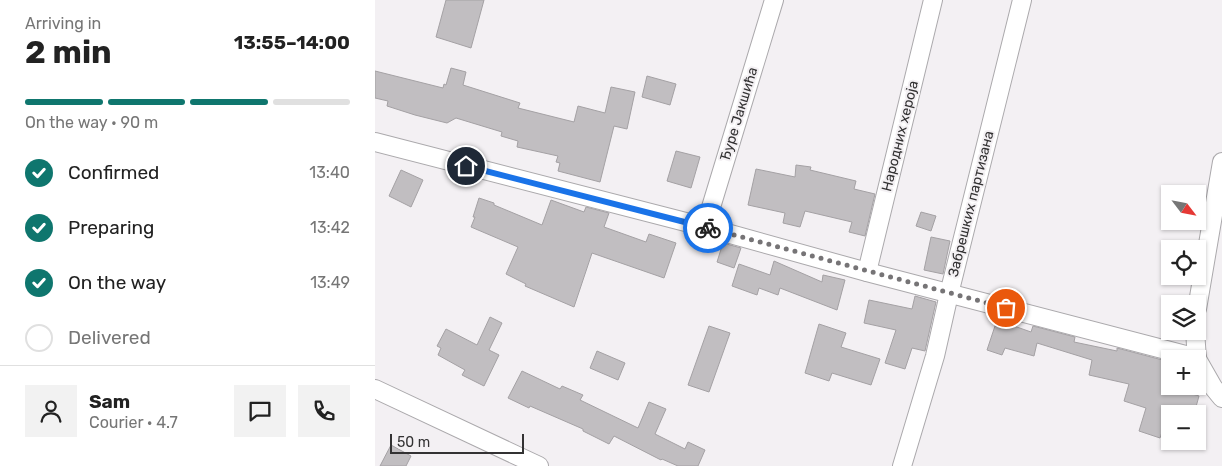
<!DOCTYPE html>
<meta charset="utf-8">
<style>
:root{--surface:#fff;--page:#f2f2f2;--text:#222;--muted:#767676;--line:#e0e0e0;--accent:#0f766e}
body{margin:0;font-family:Rubik,sans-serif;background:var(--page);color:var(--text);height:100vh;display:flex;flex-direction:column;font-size:19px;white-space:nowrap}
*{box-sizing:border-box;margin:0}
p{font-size:16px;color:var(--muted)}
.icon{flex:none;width:28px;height:28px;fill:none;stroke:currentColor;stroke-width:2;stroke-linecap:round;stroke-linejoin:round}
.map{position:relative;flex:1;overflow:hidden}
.drawer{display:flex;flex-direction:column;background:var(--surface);width:375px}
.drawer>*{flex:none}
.needle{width:32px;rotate:122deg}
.buttons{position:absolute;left:786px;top:185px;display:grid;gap:10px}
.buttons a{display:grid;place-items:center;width:45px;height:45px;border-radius:0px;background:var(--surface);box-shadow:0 1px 4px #0004;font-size:25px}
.scale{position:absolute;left:15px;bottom:12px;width:134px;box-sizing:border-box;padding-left:5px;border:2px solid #333233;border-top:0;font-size:14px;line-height:18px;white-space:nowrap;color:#333233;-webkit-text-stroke:4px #f3f0f3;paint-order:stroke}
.pin{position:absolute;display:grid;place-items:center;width:42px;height:42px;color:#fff;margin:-21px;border:2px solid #fff;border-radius:50%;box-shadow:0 1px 5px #0007}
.courier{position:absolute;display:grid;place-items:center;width:50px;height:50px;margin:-25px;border:4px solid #1a73e8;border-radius:50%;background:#fff;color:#222;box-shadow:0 1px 6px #0007}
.summary em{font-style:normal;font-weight:700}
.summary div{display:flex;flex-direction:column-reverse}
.summary{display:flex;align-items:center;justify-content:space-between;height:85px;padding:0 25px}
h1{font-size:32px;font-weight:700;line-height:38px}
.bar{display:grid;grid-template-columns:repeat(4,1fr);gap:8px 5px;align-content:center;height:60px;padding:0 25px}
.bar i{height:6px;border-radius:4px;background:var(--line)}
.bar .active{background:var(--accent)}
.bar p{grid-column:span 4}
.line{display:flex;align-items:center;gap:12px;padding:0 25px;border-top:1px solid var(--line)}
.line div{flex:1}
.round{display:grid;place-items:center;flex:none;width:52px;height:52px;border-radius:0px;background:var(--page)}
ol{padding:0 25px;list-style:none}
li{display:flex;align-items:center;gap:15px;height:55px}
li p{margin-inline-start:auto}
li .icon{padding:5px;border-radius:50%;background:var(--accent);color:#fff;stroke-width:4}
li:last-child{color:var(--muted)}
li i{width:28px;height:28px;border:2px solid var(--line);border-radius:50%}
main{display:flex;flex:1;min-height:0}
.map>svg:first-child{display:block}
</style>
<main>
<section class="drawer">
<div class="summary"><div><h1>2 min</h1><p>Arriving in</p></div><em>13:55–14:00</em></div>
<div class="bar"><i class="active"></i><i class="active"></i><i class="active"></i><i></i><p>On the way · 90 m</p></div>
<ol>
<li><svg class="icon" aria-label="check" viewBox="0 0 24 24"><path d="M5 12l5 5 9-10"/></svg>Confirmed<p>13:40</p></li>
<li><svg class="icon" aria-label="check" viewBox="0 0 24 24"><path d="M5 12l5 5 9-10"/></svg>Preparing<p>13:42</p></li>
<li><svg class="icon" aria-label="check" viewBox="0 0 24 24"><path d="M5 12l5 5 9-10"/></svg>On the way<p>13:49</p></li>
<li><i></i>Delivered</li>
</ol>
<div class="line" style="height:90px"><a class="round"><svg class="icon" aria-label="person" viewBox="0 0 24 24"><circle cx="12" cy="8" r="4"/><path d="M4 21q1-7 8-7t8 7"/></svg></a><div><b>Sam</b><p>Courier · 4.7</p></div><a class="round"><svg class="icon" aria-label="chat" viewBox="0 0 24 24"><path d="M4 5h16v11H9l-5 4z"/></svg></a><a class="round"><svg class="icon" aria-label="phone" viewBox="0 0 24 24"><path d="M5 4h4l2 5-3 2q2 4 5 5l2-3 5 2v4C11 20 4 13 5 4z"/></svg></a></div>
</section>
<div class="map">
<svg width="847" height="466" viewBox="0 0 847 466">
<rect width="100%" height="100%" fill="#f3f0f3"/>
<!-- building -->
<g fill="#c1bec1" stroke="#a4a1a4">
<path d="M71 0H109L96 48 61 37Z"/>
<path d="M76 68 91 72 88 85 145 103 143 108 199 122 203 106 230 113 236 87 260 92 252 129 239 126 225 182 183 171 185 163 181 162 183 156 142 147 143 141 126 136 127 132 81 118 72 123 40 115 12 106 13 101 0 98V71L68 88 69 84 71 85Z"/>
<path d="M272 76 301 84 295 105 267 97Z"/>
<path d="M301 151 325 157 316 188 292 181Z"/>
<path d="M421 165 436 167 435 170 481 181 479 189 500 194 490 236 474 232 477 222 430 211 425 227 408 223 410 213 373 205 381 169 420 177Z"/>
<path d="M26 170 48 180 36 207 14 196Z"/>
<path d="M104 198 119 203V205L167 225 176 200 209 212 211 207 234 213 229 227 271 242 274 234 301 243 289 278 217 253 199 307 150 286 151 284 131 274 143 247 96 227 100 217H98Z"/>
<path d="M546 212 561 216 556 231 541 226Z"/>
<path d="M556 237 575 241 568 274 549 270Z"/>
<path d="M348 243 366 248 359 268 342 262Z"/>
<path d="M399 261 447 282 448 275 470 280 462 310 405 288 403 295 384 288 382 295 357 286 364 264 395 275Z"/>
<path d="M540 296 561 302 550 351 537 348 530 369 510 363 521 330 489 323 494 300 537 309Z"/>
<path d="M115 317 127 323 114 350 124 355 109 386 87 375 90 370 63 355 66 348 62 346 71 329 102 345Z"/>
<path d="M622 320 656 332 658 326 700 337 699 342 742 351V348L795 362V386H804V390L824 396 819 414H793L785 438 764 431 771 408 749 401 754 384 714 375 717 360 662 343 659 356 630 348 627 355 612 350Z"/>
<path d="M444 324 471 333 466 347 505 359 496 385 457 373 454 381 430 373Z"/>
<path d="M334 326 355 333 334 392 313 385Z"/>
<path d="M222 351 250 363 243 380 215 368Z"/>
<path d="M147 371 185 389 187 386 208 395 205 400 263 428 274 402 291 409 280 434 310 449 313 442 330 450 323 466H303L287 459 286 460 239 436 234 444 208 431V429L155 406 154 408 133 398Z"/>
<path d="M16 445 36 456 31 466H5Z"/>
</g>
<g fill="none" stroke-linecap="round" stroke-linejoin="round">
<defs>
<g id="minor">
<path d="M0 142 330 227 492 272 822 358"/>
<path d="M330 227 399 0"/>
<path d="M492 272 558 0"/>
<path d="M822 309 847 162"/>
<path d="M820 331 822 359"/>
<path d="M822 359 838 387 847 398"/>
<path d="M0 389 164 466"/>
<path d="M527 466 560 356 574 294 647 0"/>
</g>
</defs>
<!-- minor casing -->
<use href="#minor" stroke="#aba9ac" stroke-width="20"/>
<!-- minor -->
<use href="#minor" stroke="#fff" stroke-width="18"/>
</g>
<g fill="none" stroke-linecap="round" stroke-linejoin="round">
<!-- done -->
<path stroke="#767476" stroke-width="5" stroke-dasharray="0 9" d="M333 228 631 308"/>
<!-- route -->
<path stroke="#1a73e8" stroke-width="6" d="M91 166 333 228"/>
</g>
<g text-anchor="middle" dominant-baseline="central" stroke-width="4" stroke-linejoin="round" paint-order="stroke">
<!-- street labels -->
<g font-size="14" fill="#333233" stroke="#f3f0f3">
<text transform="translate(364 114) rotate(-73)">Ђуре Јакшића</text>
<text transform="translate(525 136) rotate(-76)">Народних хероја</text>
<text transform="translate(596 204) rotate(-76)">Забрешких партизана</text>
</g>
</g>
</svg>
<div class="buttons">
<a><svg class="needle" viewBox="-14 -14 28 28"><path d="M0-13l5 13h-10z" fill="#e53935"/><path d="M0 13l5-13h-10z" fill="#767676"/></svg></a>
<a><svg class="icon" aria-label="locate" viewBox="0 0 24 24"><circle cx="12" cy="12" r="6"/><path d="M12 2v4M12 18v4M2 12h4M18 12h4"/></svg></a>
<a><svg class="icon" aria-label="layers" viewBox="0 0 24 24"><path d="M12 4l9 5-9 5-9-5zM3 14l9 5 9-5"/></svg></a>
<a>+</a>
<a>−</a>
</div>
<div class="scale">50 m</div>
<div class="pin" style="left:631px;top:308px;background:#ea580c"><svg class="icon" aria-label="bag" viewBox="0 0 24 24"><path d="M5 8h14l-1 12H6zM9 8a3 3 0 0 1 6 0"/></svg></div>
<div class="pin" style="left:91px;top:166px;background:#1f2937"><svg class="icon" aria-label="home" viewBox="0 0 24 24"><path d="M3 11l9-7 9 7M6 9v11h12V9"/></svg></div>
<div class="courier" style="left:333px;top:228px"><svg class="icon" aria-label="bike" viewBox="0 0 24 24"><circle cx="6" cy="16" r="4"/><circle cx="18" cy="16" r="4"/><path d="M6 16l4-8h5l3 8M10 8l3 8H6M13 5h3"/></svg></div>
</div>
</main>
